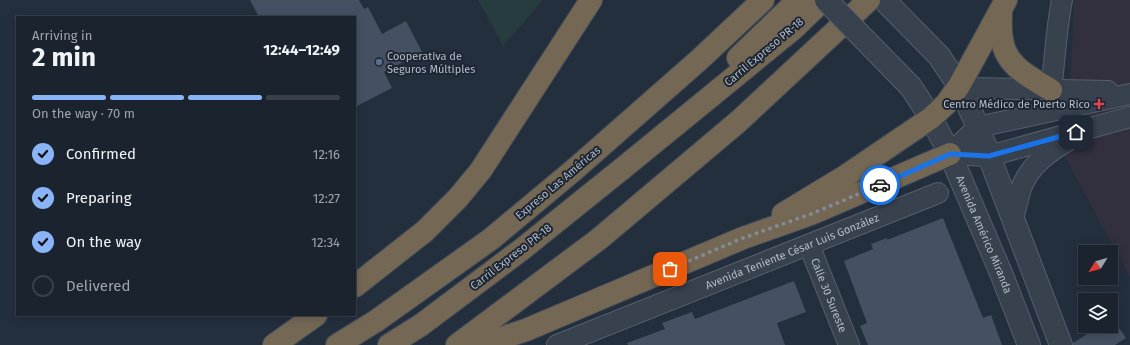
<!DOCTYPE html>
<meta charset="utf-8">
<style>
:root{--surface:#1b232e;--page:#282f3a;--text:#f1f3f6;--muted:#a0a4aa;--line:#39404a;--accent:#8ab4f8}
body{margin:0;font-family:"Fira Sans",sans-serif;background:var(--page);color:var(--text);height:100vh;display:flex;flex-direction:column;font-size:15px;white-space:nowrap}
*{box-sizing:border-box;margin:0}
p{font-size:13px;color:var(--muted)}
.icon{flex:none;width:22px;height:22px;fill:none;stroke:currentColor;stroke-width:2;stroke-linecap:round;stroke-linejoin:round}
.map{position:relative;flex:1;overflow:hidden}
.panel{position:absolute;left:16px;top:16px;width:340px;height:300px;display:flex;flex-direction:column;background:var(--surface);border-radius:0px;box-shadow:0 2px 10px #0003,0 0 0 1px var(--line)}
.panel>*{flex:none}
.needle{width:26px;rotate:233deg}
.fabs{position:absolute;left:1078px;top:245px;display:grid;gap:8px}
.fabs a{display:grid;place-items:center;width:40px;height:40px;border-radius:0px;background:var(--surface);box-shadow:0 2px 10px #0003,0 0 0 1px var(--line);font-size:20px}
.pin{position:absolute;display:grid;place-items:center;width:34px;height:34px;color:#fff;margin:-17px;border-radius:8px;box-shadow:0 2px 6px #0006}
.courier{position:absolute;display:grid;place-items:center;width:40px;height:40px;margin:-20px;border:3px solid #1a73e8;border-radius:50%;background:#fff;color:#222;box-shadow:0 1px 5px #0007}
.overview em{font-style:normal;font-weight:700}
.overview div{display:flex;flex-direction:column-reverse}
.overview{display:flex;align-items:center;justify-content:space-between;height:68px;padding:0 16px}
h1{font-size:26px;font-weight:700;line-height:30px}
.bar{display:grid;grid-template-columns:repeat(4,1fr);gap:6px 4px;align-content:center;height:48px;padding:0 16px}
.bar i{height:5px;border-radius:3px;background:var(--line)}
.bar .selected{background:var(--accent)}
.bar p{grid-column:span 4}
ol{padding:0 16px;list-style:none}
li{display:flex;align-items:center;gap:12px;height:44px}
li p{margin-inline-start:auto}
li .icon{padding:4px;border-radius:50%;background:var(--accent);color:#111;stroke-width:4}
li:last-child{color:var(--muted)}
li i{width:22px;height:22px;border:2px solid var(--line);border-radius:50%}
.map>svg:first-child{display:block}
</style>
<div class="map">
<svg width="1130" height="345" viewBox="0 0 1130 345">
<rect width="100%" height="100%" fill="#242f3e"/>
<!-- medical -->
<path fill="#32303f" d="M1074 0H1130V277L1064 155 1072 52Z"/>
<!-- green -->
<path fill="#263c3f" d="M478 0H543L503 46Z"/>
<!-- building -->
<g fill="#455162">
<path d="M250 0H359L364 9 368 7 382 34 406 21 422 52 384 72 392 88 355 107V17H259Z"/>
<path d="M943 218 983 318 991 315 1002 345H868L860 326 867 323 844 261 873 249 871 244 887 238V240Z"/>
<path d="M794 281 806 312 777 323 785 345H628L627 343 665 329 662 323 692 312 695 319Z"/>
<path d="M1112 318 1126 338 1115 345H1073V343L1100 326H1111V319Z"/>
</g>
<g fill="none" stroke-linecap="round" stroke-linejoin="round">
<defs>
<g id="minor">
<path d="M959 86 976 88 1108 91"/>
<path d="M1051 90C1055 60 1056 30 1062 0"/>
<path d="M950 154 978 127 1130 94"/>
<path d="M950 154 989 156 1130 117"/>
<path d="M1013 219C1016 209 1018 197 1022 186 1031 164 1049 152 1069 140"/>
<path id="s1" d="M809 245 849 345"/>
<path id="s2" d="M557 345 938 193"/>
</g>
<g id="tertiary">
<path d="M884 0 939 56 959 86 978 127 989 156 1061 345"/>
<path id="s3" d="M911 87 931 118 950 154 1001 273 1029 345"/>
</g>
<g id="motorway">
<path d="M1001 11C1001 20 1000 30 1002 39 1005 66 1030 77 1051 90"/>
<path d="M738 58 798 0"/>
<path d="M783 214 844 177 931 118 946 104 959 86 1006 0"/>
<path d="M355 286 425 231 458 198 481 170 591 0"/>
<path d="M274 345 316 315"/>
<path d="M337 345 376 321 491 239 575 169 699 60 763 0"/>
<path d="M389 345 421 325 521 250 628 164 793 29 823 0"/>
<path d="M457 345 599 239 739 121 869 0"/>
<path d="M480 345 526 330 743 238 811 214 950 154"/>
</g>
</defs>
<!-- minor casing -->
<use href="#minor" stroke="#565f6c" stroke-width="22"/>
<!-- tertiary casing -->
<use href="#tertiary" stroke="#565f6c" stroke-width="24"/>
<!-- motorway casing -->
<use href="#motorway" stroke="#434c59" stroke-width="24"/>
<!-- minor -->
<use href="#minor" stroke="#38414e" stroke-width="20"/>
<!-- tertiary -->
<use href="#tertiary" stroke="#38414e" stroke-width="22"/>
<!-- motorway -->
<use href="#motorway" stroke="#746855" stroke-width="22"/>
<defs>
<path id="tertiary-bridge" d="M826 0 911 87"/>
</defs>
<!-- tertiary-bridge casing -->
<use href="#tertiary-bridge" stroke="#565f6c" stroke-width="24" stroke-linecap="butt"/>
<!-- tertiary-bridge -->
<use href="#tertiary-bridge" stroke="#38414e" stroke-width="22"/>
</g>
<g fill="none" stroke-linecap="round" stroke-linejoin="round">
<!-- done -->
<path stroke="#828b98" stroke-width="4" stroke-dasharray="0 7.2" d="M670 269 743 238 811 214 880 185"/>
<!-- route -->
<path stroke="#1a73e8" stroke-width="5" d="M880 185 950 154 989 156 1076 132"/>
</g>
<!-- markers -->
<circle fill="#5c6f8a" stroke="#1d2633" stroke-width="1.5" cx="379" cy="62" r="4"/>
<path fill="#e0444e" stroke="#1d2633" stroke-width="1.5" d="M1097 98h4v4h4v4h-4v4h-4v-4h-4v-4h4z"/>
<g text-anchor="middle" dominant-baseline="central" stroke-width="4" stroke-linejoin="round" paint-order="stroke">
<!-- street labels -->
<g font-size="11" fill="#b4bcc9" stroke="#1d2633">
<text transform="translate(764 52) rotate(-40)">Carril Expreso PR-18</text>
<text transform="translate(558 183) rotate(-40)">Expreso Las Américas</text>
<text stroke="none"><textPath href="#s3" startOffset="165">Avenida Américo Miranda</textPath></text>
<text stroke="none"><textPath href="#s2" startOffset="253">Avenida Teniente César Luis González</textPath></text>
<text transform="translate(511 257) rotate(-38)">Carril Expreso PR-18</text>
<text stroke="none"><textPath href="#s1" startOffset="54">Calle 30 Sureste</textPath></text>
</g>
<!-- poi labels -->
<g font-size="11" fill="#b4bcc9" stroke="#1d2633" text-anchor="start">
<text x="387" y="56">Cooperativa de<tspan x="387" dy="13">Seguros Múltiples</tspan></text>
<text x="1090" y="104" text-anchor="end">Centro Médico de Puerto Rico</text>
</g>
</g>
</svg>
<div class="fabs">
<a><svg class="needle" viewBox="-14 -14 28 28"><path d="M0-13l5 13h-10z" fill="#e53935"/><path d="M0 13l5-13h-10z" fill="#a0a4aa"/></svg></a>
<a><svg class="icon" aria-label="layers" viewBox="0 0 24 24"><path d="M12 4l9 5-9 5-9-5zM3 14l9 5 9-5"/></svg></a>
</div>
<div class="pin" style="left:670px;top:269px;background:#ea580c"><svg class="icon" aria-label="bag" viewBox="0 0 24 24"><path d="M5 8h14l-1 12H6zM9 8a3 3 0 0 1 6 0"/></svg></div>
<div class="pin" style="left:1076px;top:132px;background:#1f2937"><svg class="icon" aria-label="home" viewBox="0 0 24 24"><path d="M3 11l9-7 9 7M6 9v11h12V9"/></svg></div>
<div class="courier" style="left:880px;top:185px"><svg class="icon" aria-label="car" viewBox="0 0 24 24"><path d="M5 17H2v-5l4-1 3-4h7l3 4 3 1v5h-3M9 17h6M6 11h13"/><circle cx="7" cy="17" r="2"/><circle cx="17" cy="17" r="2"/></svg></div>
<section class="panel">
<div class="overview"><div><h1>2 min</h1><p>Arriving in</p></div><em>12:44–12:49</em></div>
<div class="bar"><i class="selected"></i><i class="selected"></i><i class="selected"></i><i></i><p>On the way · 70 m</p></div>
<ol>
<li><svg class="icon" aria-label="check" viewBox="0 0 24 24"><path d="M5 12l5 5 9-10"/></svg>Confirmed<p>12:16</p></li>
<li><svg class="icon" aria-label="check" viewBox="0 0 24 24"><path d="M5 12l5 5 9-10"/></svg>Preparing<p>12:27</p></li>
<li><svg class="icon" aria-label="check" viewBox="0 0 24 24"><path d="M5 12l5 5 9-10"/></svg>On the way<p>12:34</p></li>
<li><i></i>Delivered</li>
</ol>
</section>
</div>
